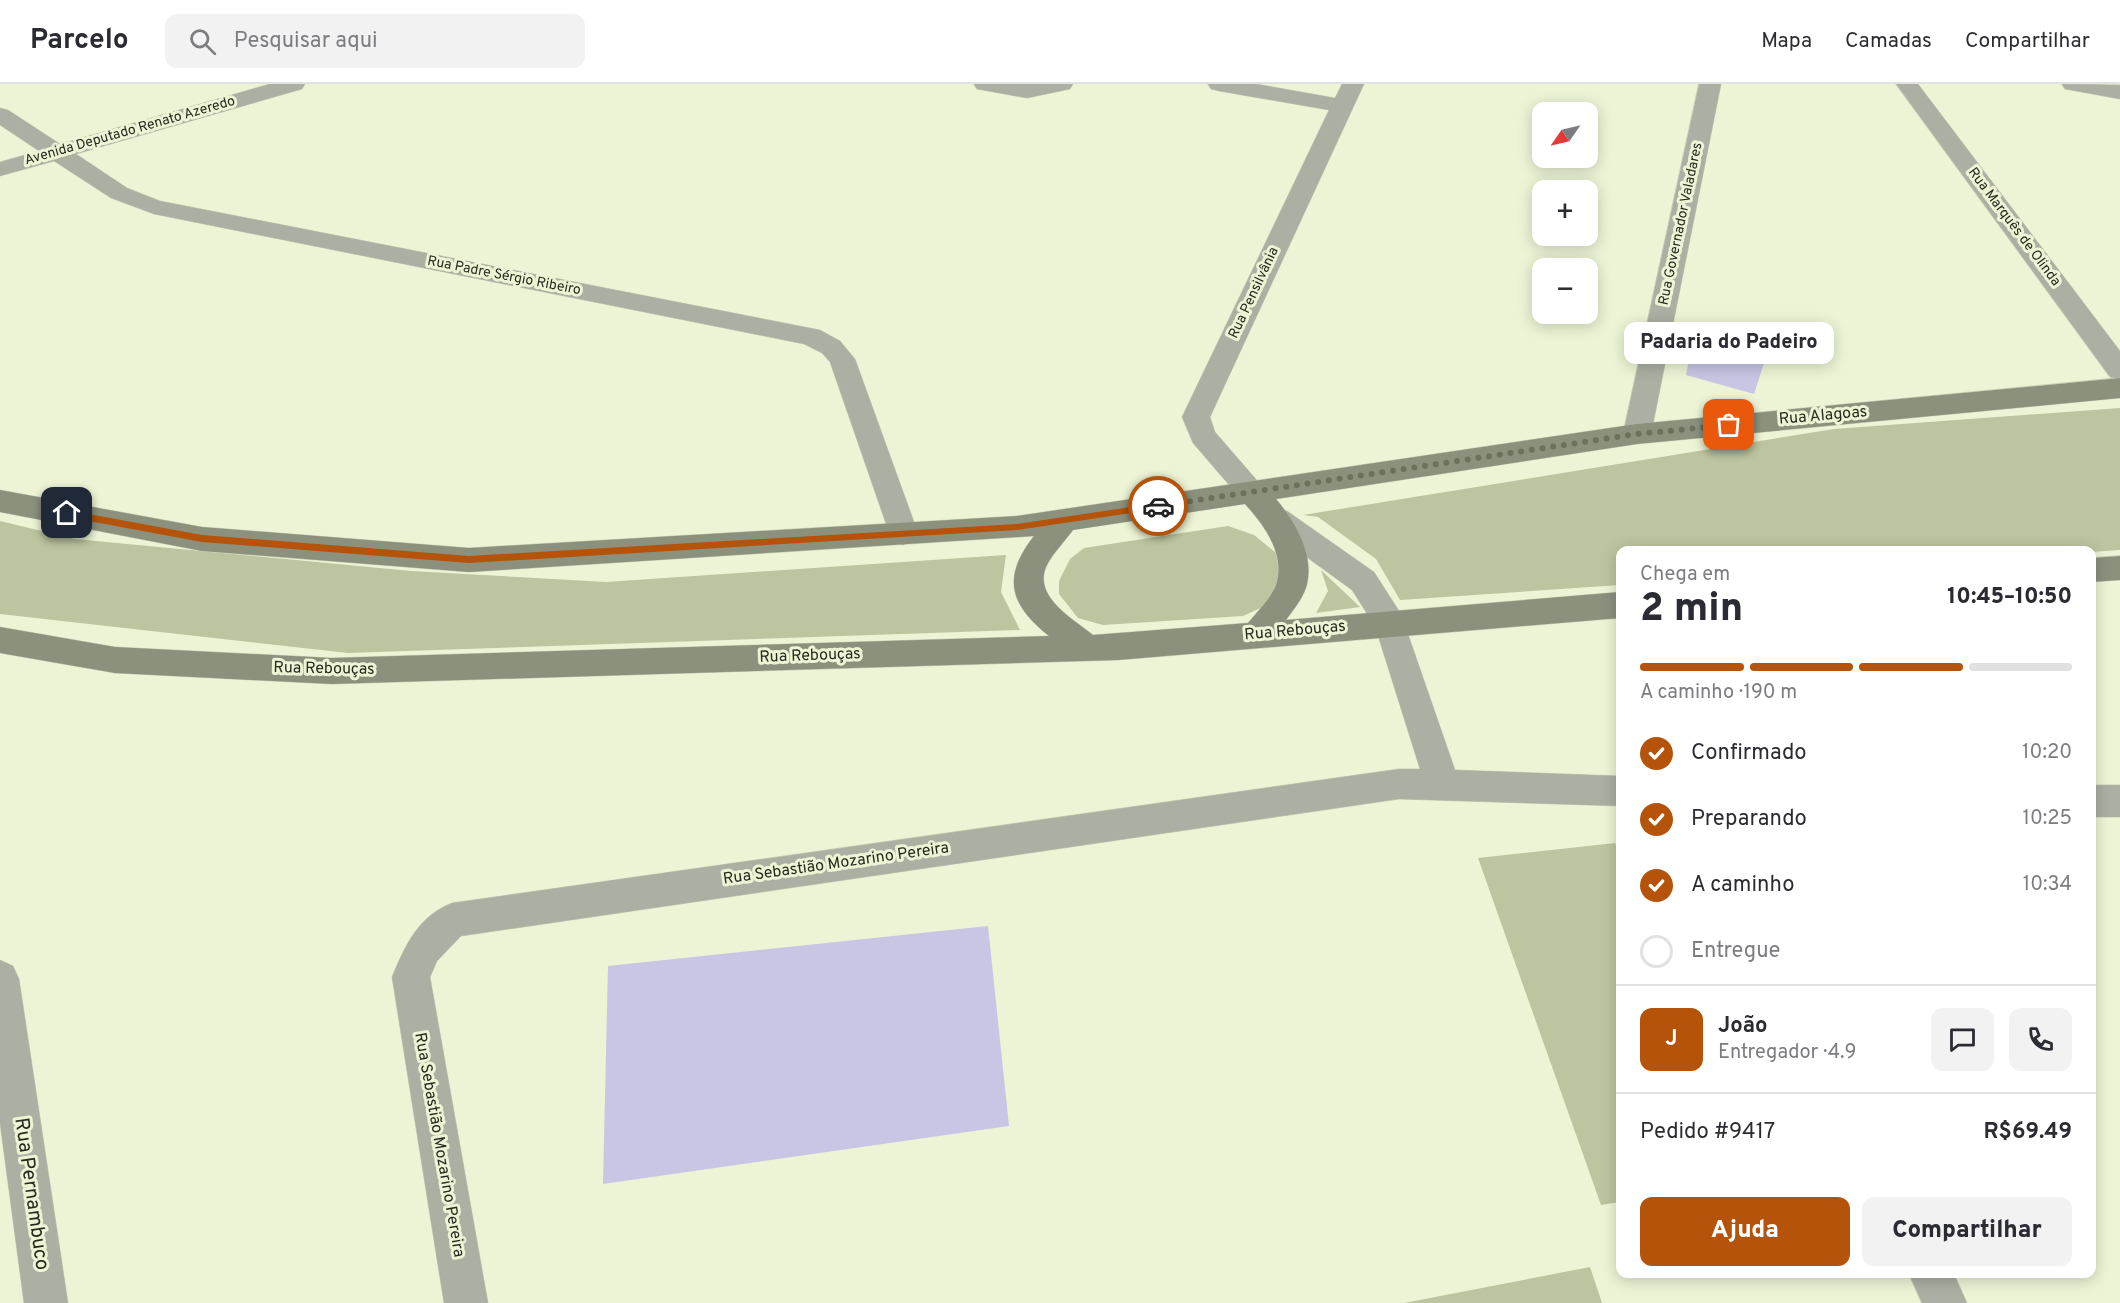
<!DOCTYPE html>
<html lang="pt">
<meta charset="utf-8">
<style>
:root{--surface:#fff;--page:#f2f2f3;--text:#2b2b33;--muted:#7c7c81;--line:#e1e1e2;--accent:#b45309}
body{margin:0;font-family:Overpass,sans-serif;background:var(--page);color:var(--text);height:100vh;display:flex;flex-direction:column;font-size:22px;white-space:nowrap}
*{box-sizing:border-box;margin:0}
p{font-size:20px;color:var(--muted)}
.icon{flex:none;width:33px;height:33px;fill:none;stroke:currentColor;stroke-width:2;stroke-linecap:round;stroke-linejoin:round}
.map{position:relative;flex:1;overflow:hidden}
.side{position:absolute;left:1616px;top:462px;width:480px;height:732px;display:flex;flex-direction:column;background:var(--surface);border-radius:12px;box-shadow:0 3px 15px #0003}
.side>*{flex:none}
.needle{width:39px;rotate:236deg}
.tools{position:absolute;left:1532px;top:18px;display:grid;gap:12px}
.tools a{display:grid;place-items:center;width:66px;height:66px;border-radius:12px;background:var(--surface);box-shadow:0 3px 15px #0003;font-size:30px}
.pin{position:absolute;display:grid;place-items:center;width:51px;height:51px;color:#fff;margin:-26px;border-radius:12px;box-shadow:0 3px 9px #0006}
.courier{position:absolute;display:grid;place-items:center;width:60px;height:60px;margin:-30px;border:4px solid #b45309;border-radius:50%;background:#fff;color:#222;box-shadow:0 2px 8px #0007}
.bubble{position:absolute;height:42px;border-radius:12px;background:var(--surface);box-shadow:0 3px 15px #0003;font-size:20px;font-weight:800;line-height:42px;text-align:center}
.summary em{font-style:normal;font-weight:800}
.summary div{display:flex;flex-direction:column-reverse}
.summary{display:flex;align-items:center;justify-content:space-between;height:102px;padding:0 24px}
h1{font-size:39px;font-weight:800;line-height:45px}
.bar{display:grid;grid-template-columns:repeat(4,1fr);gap:9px 6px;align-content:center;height:72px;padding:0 24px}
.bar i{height:8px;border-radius:4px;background:var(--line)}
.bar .active{background:var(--accent)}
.bar p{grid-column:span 4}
.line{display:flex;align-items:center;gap:15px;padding:0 24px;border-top:2px solid var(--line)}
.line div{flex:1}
.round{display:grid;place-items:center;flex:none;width:63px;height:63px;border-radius:12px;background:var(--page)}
ol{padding:0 24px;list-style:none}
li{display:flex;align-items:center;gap:18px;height:66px}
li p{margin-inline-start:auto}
li .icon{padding:6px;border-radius:50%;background:var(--accent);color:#fff;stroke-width:4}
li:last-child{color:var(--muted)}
li i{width:33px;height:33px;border:3px solid var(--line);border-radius:50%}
.cta{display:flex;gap:12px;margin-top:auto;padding:12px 24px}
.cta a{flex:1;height:69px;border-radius:12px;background:var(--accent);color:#fff;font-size:24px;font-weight:800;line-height:69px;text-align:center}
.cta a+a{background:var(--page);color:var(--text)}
header{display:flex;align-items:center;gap:36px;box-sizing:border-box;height:84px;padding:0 30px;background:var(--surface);border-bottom:2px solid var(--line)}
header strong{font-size:28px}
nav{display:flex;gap:33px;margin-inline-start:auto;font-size:21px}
.search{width:420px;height:54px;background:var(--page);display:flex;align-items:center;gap:15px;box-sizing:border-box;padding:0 21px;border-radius:12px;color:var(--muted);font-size:22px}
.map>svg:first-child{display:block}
</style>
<header>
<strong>Parcelo</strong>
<div class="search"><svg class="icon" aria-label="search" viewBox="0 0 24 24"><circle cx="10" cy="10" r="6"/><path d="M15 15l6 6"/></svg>Pesquisar aqui</div>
<nav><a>Mapa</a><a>Camadas</a><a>Compartilhar</a></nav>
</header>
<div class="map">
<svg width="2120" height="1219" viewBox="0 0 2120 1219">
<rect width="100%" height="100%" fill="#ecf4d5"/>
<!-- green -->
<g fill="#bcc59f">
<path d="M2120 324V466L2091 468 1620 466V501L1400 516 1376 475 1318 433 1303 431 1834 345Z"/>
<path d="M0 437 75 455 411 487 606 498 1006 471 1001 508 1020 546 348 569 0 530Z"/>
<path d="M1228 442 1254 451 1276 469 1281 498 1265 522 1243 532 1103 541 1078 534 1059 510V497L1070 475 1084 464Z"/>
<path d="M1321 486 1360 523 1316 529 1328 507Z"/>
<path d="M1615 759 1620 770V1118L1601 1121 1478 774Z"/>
<path d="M1590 1183 1602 1219H1404Z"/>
</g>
<!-- building -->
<g fill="#c7c6e4">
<path d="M1693 256 1765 276 1754 310 1686 291Z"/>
<path d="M988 842 1009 1042 603 1100 608 882Z"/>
</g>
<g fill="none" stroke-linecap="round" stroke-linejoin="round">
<defs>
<g id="street">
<path d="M270 0H305L302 5 76 70 127 104 160 117 820 246 840 257 855 275 918 449 914 457 903 461 892 457 830 278 822 269 804 260 154 130 111 114 54 77 0 92V78L39 67 0 41V24L8 26 60 60Z"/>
<path d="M974 0H1073L1070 5 1027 14 977 5Z"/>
<path d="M1208 0H1256L1335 14 1342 0H1364L1210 333 1215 348 1267 408 1262 416 1252 419 1242 416 1193 359 1182 333 1329 26 1219 7 1211 5Z"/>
<path d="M1699 0H1721L1651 350 1647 357 1637 360 1627 357 1623 350Z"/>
<path d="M1896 0H1918L2120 267V295L2110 293Z"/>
<path d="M2062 0 2120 1V15L2065 5Z"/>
<path d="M1276 424 1287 427 1374 488 1401 530 1455 686 1620 692V722L1399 715 461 852 437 877 430 893 488 1219H444L392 893C405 862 418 832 452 819L1399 685H1420L1375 542 1352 506 1265 443 1261 435 1265 427Z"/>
<rect x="2091" y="701" width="29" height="32"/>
<path d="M0 876 13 882 19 895 68 1219H24L0 1039Z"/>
<path d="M1909 1190H1954L1967 1219H1922Z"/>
</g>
<g id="secondary">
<path d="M2120 294V314L1637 360 1276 415C1295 438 1314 469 1307 500 1304 513 1294 525 1286 536L1620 508V534L1118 576 332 600 115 589 0 569V543L115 563 332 574 1049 552C1009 520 1002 493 1034 452L469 488 202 467 0 428V406L202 443 469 464 1017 432 1637 340ZM1245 420C1264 441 1286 470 1276 501 1271 514 1257 528 1248 539L1093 551C1072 534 1030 511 1048 479 1055 467 1065 457 1073 446Z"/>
<path d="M2120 472V496L2091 498V474Z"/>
</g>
</defs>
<!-- street casing -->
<use href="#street" stroke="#c9cfb4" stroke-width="1"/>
<!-- secondary casing -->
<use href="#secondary" stroke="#c9cfb4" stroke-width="1"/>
<!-- street -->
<use href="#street" fill="#acb0a3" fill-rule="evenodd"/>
<!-- secondary -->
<use href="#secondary" fill="#8c917e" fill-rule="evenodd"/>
</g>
<!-- route -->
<path fill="#b45309" d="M1158 419 1162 422 1158 425 1017 446 469 479 202 458 67 433 63 429 67 426 202 451 469 472 1017 440Z"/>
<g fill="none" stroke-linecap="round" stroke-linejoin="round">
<!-- done -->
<path stroke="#6c705e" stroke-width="6" stroke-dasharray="0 10.8" d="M1158 422 1637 350 1729 341"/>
</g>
<g text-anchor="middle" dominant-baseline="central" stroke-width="6" stroke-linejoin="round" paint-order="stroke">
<!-- far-street labels -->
<g font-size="14" fill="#27291e" stroke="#ecf4d5">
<text transform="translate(130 47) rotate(-16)">Avenida Deputado Renato Azeredo</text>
<text transform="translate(1681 140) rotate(-78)">Rua Governador Valadares</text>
<text transform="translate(2014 143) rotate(53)">Rua Marquês de Olinda</text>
<text transform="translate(504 192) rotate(11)">Rua Padre Sérgio Ribeiro</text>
<text transform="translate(1254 209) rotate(-65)">Rua Pensilvânia</text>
</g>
<!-- street labels -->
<g font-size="16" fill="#27291e" stroke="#ecf4d5">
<text transform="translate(1823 332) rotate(-5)">Rua Alagoas</text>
<text transform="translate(1295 547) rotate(-5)">Rua Rebouças</text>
<text transform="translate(810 572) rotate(-2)">Rua Rebouças</text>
<text transform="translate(324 585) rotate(1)">Rua Rebouças</text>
<text transform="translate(836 780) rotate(-8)">Rua Sebastião Mozarino Pereira</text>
<text transform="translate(439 1061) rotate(80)">Rua Sebastião Mozarino Pereira</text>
</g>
<!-- near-street labels -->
<g font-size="20" fill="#27291e" stroke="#ecf4d5">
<text transform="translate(31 1110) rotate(82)">Rua Pernambuco</text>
</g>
</g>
</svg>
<div class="tools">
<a><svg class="needle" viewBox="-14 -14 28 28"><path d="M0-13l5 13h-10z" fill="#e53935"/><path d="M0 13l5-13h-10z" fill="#7c7c81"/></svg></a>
<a>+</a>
<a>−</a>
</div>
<div class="pin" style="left:1729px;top:341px;background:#ea580c"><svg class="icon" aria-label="bag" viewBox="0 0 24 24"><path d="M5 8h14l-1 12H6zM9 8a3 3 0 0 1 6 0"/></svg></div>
<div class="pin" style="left:67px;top:429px;background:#1f2937"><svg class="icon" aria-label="home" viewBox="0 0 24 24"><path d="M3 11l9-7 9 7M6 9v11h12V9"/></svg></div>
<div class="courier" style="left:1158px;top:422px"><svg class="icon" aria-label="car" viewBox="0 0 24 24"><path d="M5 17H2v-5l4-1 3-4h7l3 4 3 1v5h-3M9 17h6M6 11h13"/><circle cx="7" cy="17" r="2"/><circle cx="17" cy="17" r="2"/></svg></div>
<div class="bubble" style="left:1624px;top:238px;width:210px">Padaria do Padeiro</div>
<section class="side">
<div class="summary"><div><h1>2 min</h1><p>Chega em</p></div><em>10:45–10:50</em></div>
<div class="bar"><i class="active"></i><i class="active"></i><i class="active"></i><i></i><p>A caminho · 190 m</p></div>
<ol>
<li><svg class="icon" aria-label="check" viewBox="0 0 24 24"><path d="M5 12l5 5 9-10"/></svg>Confirmado<p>10:20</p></li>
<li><svg class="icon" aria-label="check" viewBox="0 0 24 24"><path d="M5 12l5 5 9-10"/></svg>Preparando<p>10:25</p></li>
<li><svg class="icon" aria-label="check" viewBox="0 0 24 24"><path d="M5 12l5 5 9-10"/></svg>A caminho<p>10:34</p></li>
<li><i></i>Entregue</li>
</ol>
<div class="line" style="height:108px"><b class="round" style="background:var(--accent);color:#fff">J</b><div><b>João</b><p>Entregador · 4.9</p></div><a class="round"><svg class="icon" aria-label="chat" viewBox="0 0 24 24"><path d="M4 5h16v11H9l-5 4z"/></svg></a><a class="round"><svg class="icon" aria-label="phone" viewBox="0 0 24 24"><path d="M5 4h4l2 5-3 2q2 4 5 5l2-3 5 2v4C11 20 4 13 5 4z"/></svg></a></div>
<div class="line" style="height:78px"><div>Pedido #9417</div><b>R$69.49</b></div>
<div class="cta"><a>Ajuda</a><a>Compartilhar</a></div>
</section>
</div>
